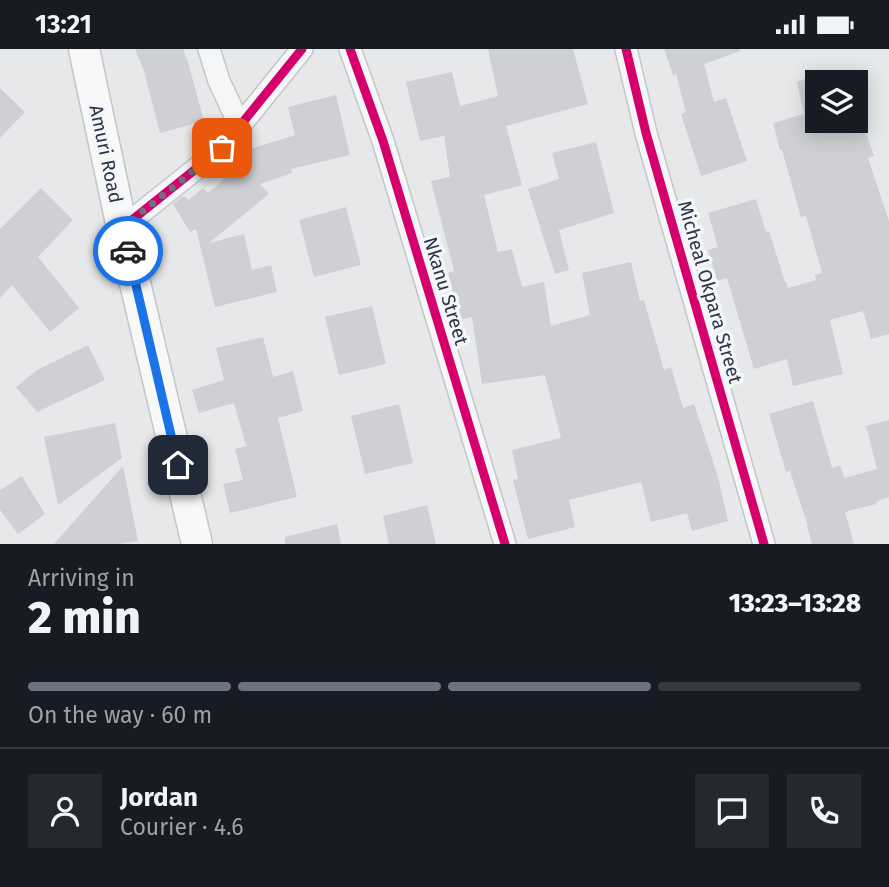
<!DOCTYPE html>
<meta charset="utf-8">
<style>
:root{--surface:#171b24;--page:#242831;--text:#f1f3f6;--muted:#9ea1a6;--line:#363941;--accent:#6c737f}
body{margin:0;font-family:"Fira Sans",sans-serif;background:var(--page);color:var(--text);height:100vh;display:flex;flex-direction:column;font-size:26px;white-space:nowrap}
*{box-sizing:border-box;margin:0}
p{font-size:23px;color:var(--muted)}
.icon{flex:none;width:38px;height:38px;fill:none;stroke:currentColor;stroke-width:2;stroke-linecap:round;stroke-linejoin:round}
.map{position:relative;height:495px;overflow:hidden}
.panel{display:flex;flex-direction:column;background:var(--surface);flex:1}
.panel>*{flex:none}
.buttons{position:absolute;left:805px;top:21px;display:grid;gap:14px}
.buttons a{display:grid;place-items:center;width:63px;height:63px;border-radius:0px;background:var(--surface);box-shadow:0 4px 18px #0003;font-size:35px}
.pin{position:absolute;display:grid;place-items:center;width:60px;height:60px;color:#fff;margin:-30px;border-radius:14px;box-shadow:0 4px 10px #0006}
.courier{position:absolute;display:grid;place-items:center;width:70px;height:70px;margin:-35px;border:5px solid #1a73e8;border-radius:50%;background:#fff;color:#222;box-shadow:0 2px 9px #0007}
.overview em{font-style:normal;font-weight:800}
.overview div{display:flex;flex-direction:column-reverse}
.overview{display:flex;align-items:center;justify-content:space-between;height:119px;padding:0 28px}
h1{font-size:46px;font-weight:800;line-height:52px}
.bar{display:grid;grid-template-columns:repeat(4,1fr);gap:10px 7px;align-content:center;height:84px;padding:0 28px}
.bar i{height:9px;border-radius:5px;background:var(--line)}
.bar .on{background:var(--accent)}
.bar p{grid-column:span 4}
.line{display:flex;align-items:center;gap:18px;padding:0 28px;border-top:2px solid var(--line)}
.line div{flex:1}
.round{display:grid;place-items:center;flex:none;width:74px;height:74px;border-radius:0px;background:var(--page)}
.status{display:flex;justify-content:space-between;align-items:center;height:49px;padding:0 35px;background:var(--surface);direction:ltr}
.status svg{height:19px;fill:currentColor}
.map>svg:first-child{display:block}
</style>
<div class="status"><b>13:21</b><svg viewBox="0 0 49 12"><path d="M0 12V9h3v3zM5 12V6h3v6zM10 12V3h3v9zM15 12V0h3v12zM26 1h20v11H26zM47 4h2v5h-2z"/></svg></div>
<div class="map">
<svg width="889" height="495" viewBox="0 0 889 495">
<rect width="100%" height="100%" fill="#e6e8ea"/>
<!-- building -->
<g fill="#ced0d3">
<path d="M135 0H183L188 13 204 72 160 84 144 22Z"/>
<path d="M488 0H573L588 55 506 77 522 136 484 146 498 203 512 200 522 238 544 233 551 277 590 266 582 224 631 213 640 252 644 251 664 321 671 318 683 359 694 355 718 428 728 472 692 482 687 464 651 473 641 433 569 451 575 478 528 490 513 431 518 430 512 401 561 389 545 326 482 335 472 268 459 271 448 224 454 222 431 132 450 128 444 87 420 92 406 33 452 23 460 57 498 47Z"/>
<path d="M664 0H739L740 2 704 15 714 53 726 49 747 112 701 127 681 65 686 63 676 25 673 26Z"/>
<path d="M817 25V72H862L874 107 868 109 889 172V285L871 290 863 262 830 271 843 325 793 337 787 310 754 320 727 229 717 232 708 201 718 198 708 164 756 150 766 183 769 182 785 233H786L788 239 816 231 815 226 822 224 806 167 801 168 782 101H780L773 74 804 65 797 33Z"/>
<path d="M0 39 25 63 0 89Z"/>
<path d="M336 46 350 106 291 120 292 124 260 135 269 145 209 194 244 185 252 221 271 216 277 243 215 258 196 180 190 183 173 155 183 147 189 151 203 139 208 144 241 116 232 108 234 105 295 86 288 58Z"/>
<path d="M596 93 614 164 559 181 569 221 555 225 528 140 559 130 552 104Z"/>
<path d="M41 139 73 171 38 208 79 259 50 283 12 236 0 249V180Z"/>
<path d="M346 158 361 216 314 228 299 171Z"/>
<path d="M372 257 386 315 339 326 325 268Z"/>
<path d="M263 288 273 328 293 322 303 362 278 369 297 448 230 464 223 435 243 431 235 400 246 397 234 354 199 364 192 341 224 331 216 299Z"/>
<path d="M88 296 105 331 37 363 16 338 37 321Z"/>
<path d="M813 352 832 419 840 416 844 429 877 420 866 377 889 371V448L876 453V455L845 463 854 495H812L807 477H808L790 422 786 423 769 365Z"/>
<path d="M399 355 413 414 365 425 351 367Z"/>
<path d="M115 374 122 409 58 456 44 388Z"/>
<path d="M123 417 138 492 119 495H54Z"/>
<path d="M22 427 45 465 18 485 0 461V441Z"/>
<path d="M427 456 436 495H389L383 467Z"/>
<path d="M337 475 341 495H285V488Z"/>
</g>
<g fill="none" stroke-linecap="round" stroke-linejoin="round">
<defs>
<g id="street">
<path d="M209 0 219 32 240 77"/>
<path d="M350 0 383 92 505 495"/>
<path d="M626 0 646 84 764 495"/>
<path d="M122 179 222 99 302 0"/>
</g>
<path id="secondary" d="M84 0 122 179 197 495"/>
</defs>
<!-- street casing -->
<use href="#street" stroke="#c4c6c8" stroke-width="24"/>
<!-- secondary casing -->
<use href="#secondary" stroke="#c4c6c8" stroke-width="33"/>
<!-- street -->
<use href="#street" stroke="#f5f6f7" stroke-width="21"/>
<!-- secondary -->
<use href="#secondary" stroke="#f8f8f8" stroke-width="30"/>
<defs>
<g id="cycleway">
<path d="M350 0 383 92 505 495"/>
<path d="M626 0 646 84 764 495"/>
<path d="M122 179 222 99 302 0"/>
</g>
</defs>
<!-- cycleway casing -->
<use href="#cycleway" stroke="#f4f6f9" stroke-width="13"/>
<!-- cycleway -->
<use href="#cycleway" stroke="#d6006c" stroke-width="9"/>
</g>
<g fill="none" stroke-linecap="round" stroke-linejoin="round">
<!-- done -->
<path stroke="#6c737f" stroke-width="7" stroke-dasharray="0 12.6" d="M128 202 122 179 222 99"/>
<!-- route -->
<path stroke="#1a73e8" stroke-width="9" d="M128 202 178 416"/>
</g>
<g text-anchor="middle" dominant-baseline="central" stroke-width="7" stroke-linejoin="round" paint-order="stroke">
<!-- street labels -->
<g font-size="19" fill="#2b3445" stroke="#f4f6f9">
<text transform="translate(106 105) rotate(78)">Amuri Road</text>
<text transform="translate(446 242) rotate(73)">Nkanu Street</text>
<text transform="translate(710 243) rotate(74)">Micheal Okpara Street</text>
</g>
</g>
</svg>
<div class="buttons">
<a><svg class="icon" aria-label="layers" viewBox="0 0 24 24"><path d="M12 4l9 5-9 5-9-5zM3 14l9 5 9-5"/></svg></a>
</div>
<div class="pin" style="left:222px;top:99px;background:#ea580c"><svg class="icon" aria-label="bag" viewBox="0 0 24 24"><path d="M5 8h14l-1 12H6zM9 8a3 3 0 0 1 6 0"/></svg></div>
<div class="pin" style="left:178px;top:416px;background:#1f2937"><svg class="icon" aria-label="home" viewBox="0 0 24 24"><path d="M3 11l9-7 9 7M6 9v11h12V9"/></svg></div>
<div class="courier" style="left:128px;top:202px"><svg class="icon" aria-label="car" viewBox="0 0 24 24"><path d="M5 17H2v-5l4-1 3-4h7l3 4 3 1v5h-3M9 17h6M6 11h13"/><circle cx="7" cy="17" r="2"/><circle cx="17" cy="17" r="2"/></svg></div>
</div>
<section class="panel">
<div class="overview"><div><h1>2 min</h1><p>Arriving in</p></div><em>13:23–13:28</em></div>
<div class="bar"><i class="on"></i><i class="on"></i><i class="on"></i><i></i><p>On the way · 60 m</p></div>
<div class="line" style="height:126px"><a class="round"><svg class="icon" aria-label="person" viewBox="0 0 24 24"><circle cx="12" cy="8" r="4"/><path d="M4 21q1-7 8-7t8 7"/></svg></a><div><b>Jordan</b><p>Courier · 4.6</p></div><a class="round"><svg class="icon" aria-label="chat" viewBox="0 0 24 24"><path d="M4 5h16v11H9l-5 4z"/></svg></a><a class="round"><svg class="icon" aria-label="phone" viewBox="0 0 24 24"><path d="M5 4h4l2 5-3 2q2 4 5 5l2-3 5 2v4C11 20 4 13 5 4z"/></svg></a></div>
</section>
